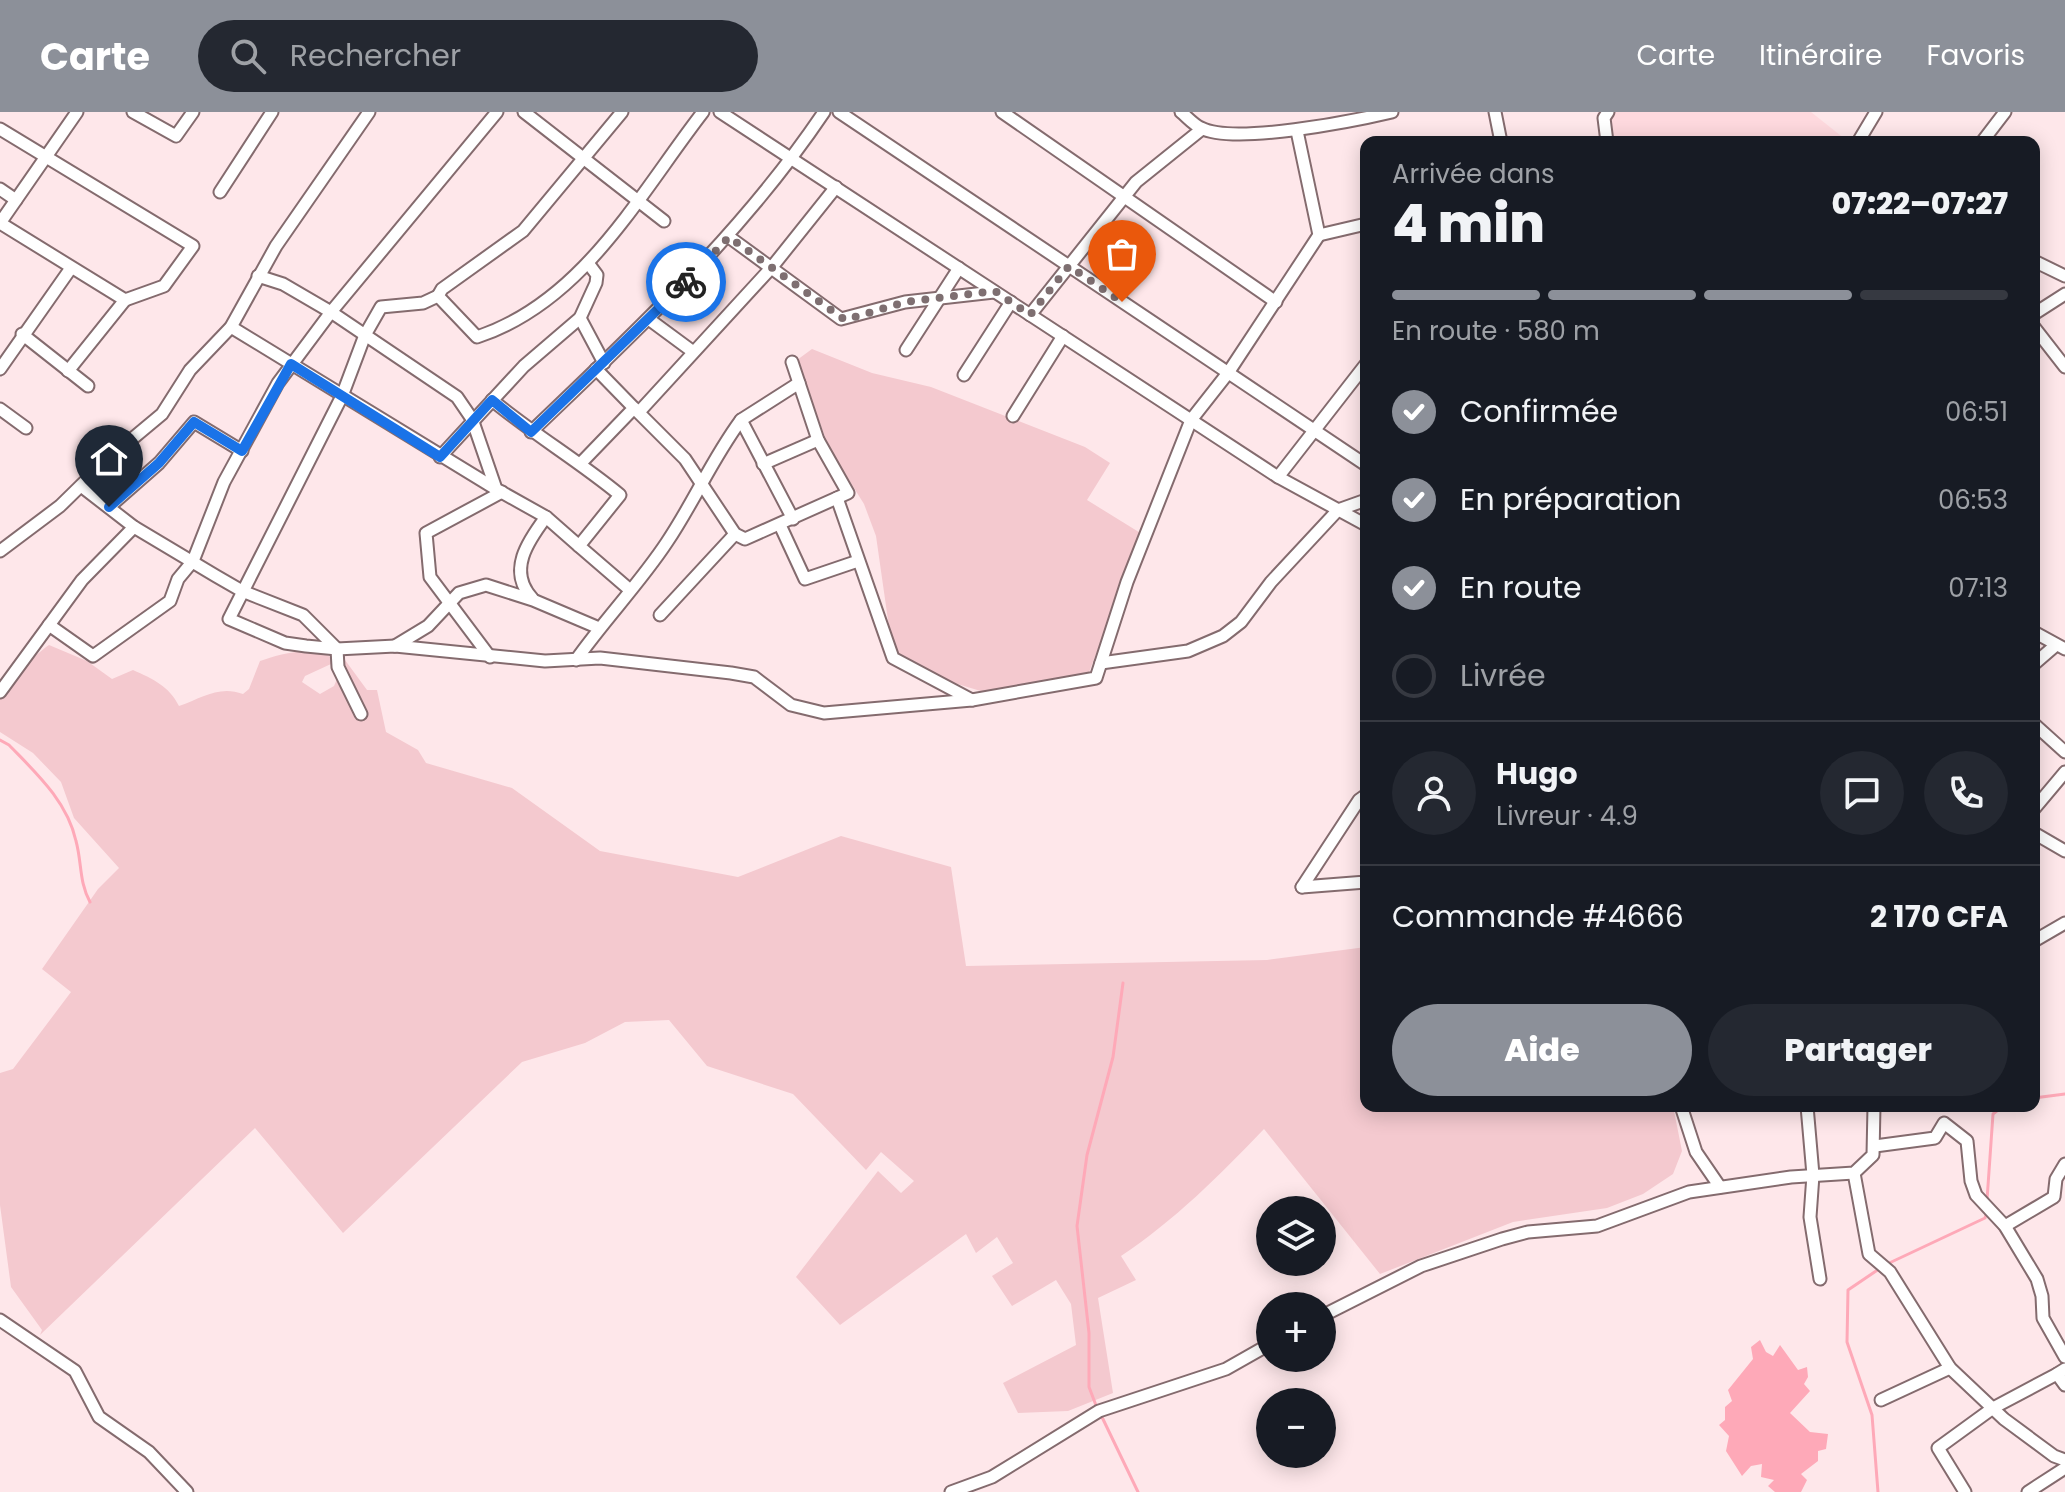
<!DOCTYPE html>
<html lang="fr">
<meta charset="utf-8">
<style>
:root{--surface:#171b24;--page:#242831;--text:#f1f3f6;--muted:#9ea1a6;--line:#363941;--accent:#8c9099}
body{margin:0;font-family:Poppins,sans-serif;background:var(--page);color:var(--text);height:100vh;display:flex;flex-direction:column;font-size:30px;white-space:nowrap}
*{box-sizing:border-box;margin:0}
p{font-size:26px;color:var(--muted)}
.icon{flex:none;width:44px;height:44px;fill:none;stroke:currentColor;stroke-width:2;stroke-linecap:round;stroke-linejoin:round}
.map{position:relative;flex:1;overflow:hidden}
.sheet{position:absolute;left:1360px;top:24px;width:680px;height:976px;display:flex;flex-direction:column;background:var(--surface);border-radius:16px;box-shadow:0 4px 20px #0003}
.sheet>*{flex:none}
.controls{position:absolute;left:1256px;top:1084px;display:grid;gap:16px}
.controls a{display:grid;place-items:center;width:80px;height:80px;border-radius:50%;background:var(--surface);box-shadow:0 4px 20px #0003;font-size:40px}
.pin{position:absolute;display:grid;place-items:center;width:68px;height:68px;color:#fff;margin:-82px -34px;border-radius:50% 50% 50% 0;rotate:-45deg;box-shadow:0 0 8px #0007}
.pin .icon{rotate:45deg}
.courier{position:absolute;display:grid;place-items:center;width:80px;height:80px;margin:-40px;border:6px solid #1a73e8;border-radius:50%;background:#fff;color:#222;box-shadow:0 2px 10px #0007}
.headline em{font-style:normal;font-weight:800}
.headline div{display:flex;flex-direction:column-reverse}
.headline{display:flex;align-items:center;justify-content:space-between;height:136px;padding:0 32px}
h1{font-size:52px;font-weight:800;line-height:60px}
.bar{display:grid;grid-template-columns:repeat(4,1fr);gap:12px 8px;align-content:center;height:96px;padding:0 32px}
.bar i{height:10px;border-radius:6px;background:var(--line)}
.bar .selected{background:var(--accent)}
.bar p{grid-column:span 4}
.line{display:flex;align-items:center;gap:20px;padding:0 32px;border-top:2px solid var(--line)}
.line div{flex:1}
.round{display:grid;place-items:center;flex:none;width:84px;height:84px;border-radius:42px;background:var(--page)}
ol{padding:0 32px;list-style:none}
li{display:flex;align-items:center;gap:24px;height:88px}
li p{margin-inline-start:auto}
li .icon{padding:8px;border-radius:50%;background:var(--accent);color:#fff;stroke-width:4}
li:last-child{color:var(--muted)}
li i{width:44px;height:44px;border:4px solid var(--line);border-radius:50%}
.primary-button{display:flex;gap:16px;margin-top:auto;padding:16px 32px}
.primary-button a{flex:1;height:92px;border-radius:48px;background:var(--accent);color:#fff;font-size:32px;font-weight:800;line-height:92px;text-align:center}
.primary-button a+a{background:var(--page);color:var(--text)}
header{display:flex;align-items:center;gap:48px;box-sizing:border-box;height:112px;padding:0 40px;background:var(--accent);color:#fff}
header strong{font-size:38px}
nav{display:flex;gap:44px;margin-inline-start:auto;font-size:28px}
.search{width:560px;height:72px;background:var(--page);display:flex;align-items:center;gap:20px;box-sizing:border-box;padding:0 28px;border-radius:44px;color:var(--muted);font-size:30px}
.map>svg:first-child{display:block}
</style>
<header>
<strong>Carte</strong>
<div class="search"><svg class="icon" aria-label="search" viewBox="0 0 24 24"><circle cx="10" cy="10" r="6"/><path d="M15 15l6 6"/></svg>Rechercher</div>
<nav><a>Carte</a><a>Itinéraire</a><a>Favoris</a></nav>
</header>
<div class="map">
<svg width="2065" height="1380" viewBox="0 0 2065 1380">
<rect width="100%" height="100%" fill="#fee7ea"/>
<!-- built -->
<path fill="#fed9de" d="M1615 0H1811L1845 27 1843 30H1615L1611 7Z"/>
<!-- green -->
<g fill="#f4c9cf">
<path d="M812 237 872 261 931 275 1085 335 1110 351 1087 388 1142 422 1088 563 984 580 944 568 898 542 890 522 876 424 864 392 829 336 797 248Z"/>
<path d="M49 533 87 549 112 567 133 558C153 567 169 574 179 594 202 586 219 573 243 582L249 577 260 549C279 542 316 532 333 547L331 552 305 564 302 570 320 582 334 574 345 548 367 578H377L386 620 418 638 426 651 512 676 600 739 738 765 841 724 951 755 966 854 1267 848 1366 835V994H1673L1682 1039 1673 1062 1643 1082 1607 1096 1513 1110 1380 1162 1264 1017C1219 1064 1175 1108 1121 1144L1136 1168 1098 1186 1113 1281 1068 1299 1018 1301 1003 1271 1076 1233 1071 1192 1056 1168 1012 1194 992 1164 1013 1151 997 1125 976 1141 966 1122 840 1213 796 1165 878 1059 901 1081 914 1069 881 1040 866 1058 793 982 707 954 669 908 625 910 585 931 522 950 343 1121 255 1016 40 1223 42 1218 11 1175 0 1093V961L13 957 71 880 42 857 98 777 119 756 74 706 61 670 33 641 0 620V584C10 569 34 543 49 533Z"/>
</g>
<!-- water -->
<path fill="#fea9b8" d="M1760 1228 1766 1240 1773 1244 1780 1233 1798 1258 1807 1255 1808 1265 1804 1272 1810 1279 1790 1301 1810 1320 1828 1322 1826 1337 1818 1339V1349L1801 1362 1807 1368 1801 1380H1775L1768 1374 1774 1368 1761 1365 1762 1352 1751 1354 1742 1364 1726 1339 1729 1324 1719 1313 1725 1308V1295L1732 1289 1728 1278 1753 1247 1751 1235Z"/>
<g fill="none" stroke-linecap="round" stroke-linejoin="round">
<!-- stream -->
<g stroke="#fea9b8" stroke-width="3">
<path d="M0 628 9 633C36 661 67 689 76 729 82 751 79 770 90 790"/>
<path d="M2034 986 2065 982"/>
<path d="M1987 1088 1993 1002 2003 994"/>
<path d="M1885 1153 1985 1106 1987 1100"/>
<path d="M1097 1296 1089 1275V1221L1077 1114 1087 1043 1113 945 1123 871"/>
<path d="M1101 1303 1138 1380"/>
<path d="M1878 1380 1872 1303 1847 1230 1848 1178 1879 1157"/>
</g>
<defs>
<g id="minor">
<path d="M133 0 176 24 193 0"/>
<path d="M524 0 664 109"/>
<path d="M622 0 523 119 442 177 438 184 477 225C583 190 638 84 703 0"/>
<path d="M720 0 1278 365 1366 413"/>
<path d="M839 0 1366 353"/>
<path d="M1002 0 1276 190"/>
<path d="M1181 0C1187 5 1194 13 1201 16 1234 33 1354 9 1392 0"/>
<path d="M1495 0 1501 30"/>
<path d="M0 17 193 134 164 174 125 188 0 111"/>
<path d="M1607 30 1604 6 1608 0"/>
<path d="M1858 30 1876 0"/>
<path d="M1982 30 2005 0"/>
<path d="M0 77 16 88"/>
<path d="M220 80 272 0"/>
<path d="M0 111 77 0"/>
<path d="M1319 123 1366 112"/>
<path d="M729 125 841 207 905 190 994 180"/>
<path d="M2034 149 2065 164"/>
<path d="M258 164 283 172 331 200 457 285 472 307 496 377 546 405 579 434"/>
<path d="M438 184 423 191 381 195 365 223 342 284 229 507 285 531 306 534 337 537 395 534 545 549 600 546 731 561 754 565 791 593 824 601 972 588 1096 566 1127 470 1191 308 1228 261 1319 123 1297 19"/>
<path d="M2034 202 2065 182"/>
<path d="M1030 203 1136 70 1202 17"/>
<path d="M580 206 604 251"/>
<path d="M650 208 692 239"/>
<path d="M231 215 496 377"/>
<path d="M2034 215 2065 255"/>
<path d="M22 222 88 274"/>
<path d="M906 238 959 156"/>
<path d="M0 257 71 156"/>
<path d="M68 259 125 188"/>
<path d="M964 263 1011 190"/>
<path d="M492 288C533 322 579 349 620 383L579 434 630 478"/>
<path d="M634 296 685 347 735 422 745 427 848 381 818 328 792 250"/>
<path d="M0 297 26 316"/>
<path d="M639 300 772 155 836 75"/>
<path d="M1013 304 1063 224"/>
<path d="M531 320C636 219 742 122 824 0"/>
<path d="M440 345 524 254 580 206 596 171 597 163 588 151"/>
<path d="M581 351 634 296 596 257"/>
<path d="M763 352 818 328"/>
<path d="M1278 365 1366 252"/>
<path d="M81 374 134 415 216 464 242 479 303 503 337 537 338 555 361 602"/>
<path d="M837 386 893 546 972 588"/>
<path d="M109 395 159 351 194 310 242 339"/>
<path d="M793 407 741 308 799 271"/>
<path d="M780 413 805 467 858 449"/>
<path d="M0 439 60 394 108 347 162 302 190 258 231 215 276 134 369 0"/>
<path d="M532 486C507 459 528 429 546 405"/>
<path d="M660 503 735 422"/>
<path d="M49 513 93 544 170 489 178 467 193 449 224 370 278 271 331 200 497 0"/>
<path d="M2034 520 2065 537"/>
<path d="M395 534 428 514 459 481 486 473 533 488 599 516"/>
<path d="M490 545 430 465 426 421 502 380"/>
<path d="M576 548C605 507 640 471 667 430 694 390 712 347 741 308"/>
<path d="M1101 551 1188 539 1223 524 1241 510 1271 470 1338 398 1366 388"/>
<path d="M2034 552 2056 533"/>
<path d="M0 580 82 468 134 415"/>
<path d="M2034 612 2065 640"/>
<path d="M2034 697 2065 660"/>
<path d="M2034 721 2065 739"/>
<path d="M1302 775 1359 688 1366 683"/>
<path d="M1302 775 1366 770"/>
<path d="M2034 829 2065 811"/>
<path d="M1681 994 1696 1040 1720 1075"/>
<path d="M1807 994 1813 1063 1810 1105 1820 1167"/>
<path d="M1875 1034 1935 1026 1944 1011 1967 1029 1971 1069 1976 1083 2005 1114 2037 1167 2042 1184 2043 1206 2065 1245"/>
<path d="M1854 1061 1869 1142 1890 1160 1950 1256 2004 1307 2054 1344 2065 1348"/>
<path d="M2005 1114 2054 1085 2056 1067 2065 1052"/>
<path d="M1322 1204 1421 1154 1502 1127 1528 1120 1597 1114 1689 1080 1791 1065 1854 1061 1873 1043 1874 994"/>
<path d="M0 1208 75 1259 99 1305 149 1340 187 1380"/>
<path d="M2065 1257 2057 1262 2065 1273"/>
<path d="M1881 1288 1950 1256"/>
<path d="M951 1380 992 1365 1099 1299 1226 1257 1270 1232"/>
<path d="M1965 1380 1938 1336 1993 1296 2057 1262"/>
<path d="M2028 1380 2065 1356"/>
</g>
</defs>
<!-- minor casing -->
<use href="#minor" stroke="#846b6e" stroke-width="15"/>
<!-- minor -->
<use href="#minor" stroke="#fff" stroke-width="11"/>
</g>
<g fill="none" stroke-linecap="round" stroke-linejoin="round">
<!-- done -->
<path stroke="#7e6f71" stroke-width="8" stroke-dasharray="0 14.4" d="M686 170 729 125 845 208 905 190 995 179 1030 203 1069 154 1122 190"/>
<!-- route -->
<path stroke="#1a73e8" stroke-width="10" d="M109 395 159 351 194 310 242 339 291 252 440 345 492 288 531 320 686 170"/>
</g>
</svg>
<div class="controls">
<a><svg class="icon" aria-label="layers" viewBox="0 0 24 24"><path d="M12 4l9 5-9 5-9-5zM3 14l9 5 9-5"/></svg></a>
<a>+</a>
<a>−</a>
</div>
<div class="pin" style="left:1122px;top:190px;background:#ea580c"><svg class="icon" aria-label="bag" viewBox="0 0 24 24"><path d="M5 8h14l-1 12H6zM9 8a3 3 0 0 1 6 0"/></svg></div>
<div class="pin" style="left:109px;top:395px;background:#1f2937"><svg class="icon" aria-label="home" viewBox="0 0 24 24"><path d="M3 11l9-7 9 7M6 9v11h12V9"/></svg></div>
<div class="courier" style="left:686px;top:170px"><svg class="icon" aria-label="bike" viewBox="0 0 24 24"><circle cx="6" cy="16" r="4"/><circle cx="18" cy="16" r="4"/><path d="M6 16l4-8h5l3 8M10 8l3 8H6M13 5h3"/></svg></div>
<section class="sheet">
<div class="headline"><div><h1>4 min</h1><p>Arrivée dans</p></div><em>07:22–07:27</em></div>
<div class="bar"><i class="selected"></i><i class="selected"></i><i class="selected"></i><i></i><p>En route · 580 m</p></div>
<ol>
<li><svg class="icon" aria-label="check" viewBox="0 0 24 24"><path d="M5 12l5 5 9-10"/></svg>Confirmée<p>06:51</p></li>
<li><svg class="icon" aria-label="check" viewBox="0 0 24 24"><path d="M5 12l5 5 9-10"/></svg>En préparation<p>06:53</p></li>
<li><svg class="icon" aria-label="check" viewBox="0 0 24 24"><path d="M5 12l5 5 9-10"/></svg>En route<p>07:13</p></li>
<li><i></i>Livrée</li>
</ol>
<div class="line" style="height:144px"><a class="round"><svg class="icon" aria-label="person" viewBox="0 0 24 24"><circle cx="12" cy="8" r="4"/><path d="M4 21q1-7 8-7t8 7"/></svg></a><div><b>Hugo</b><p>Livreur · 4.9</p></div><a class="round"><svg class="icon" aria-label="chat" viewBox="0 0 24 24"><path d="M4 5h16v11H9l-5 4z"/></svg></a><a class="round"><svg class="icon" aria-label="phone" viewBox="0 0 24 24"><path d="M5 4h4l2 5-3 2q2 4 5 5l2-3 5 2v4C11 20 4 13 5 4z"/></svg></a></div>
<div class="line" style="height:104px"><div>Commande #4666</div><b>2 170 CFA</b></div>
<div class="primary-button"><a>Aide</a><a>Partager</a></div>
</section>
</div>
